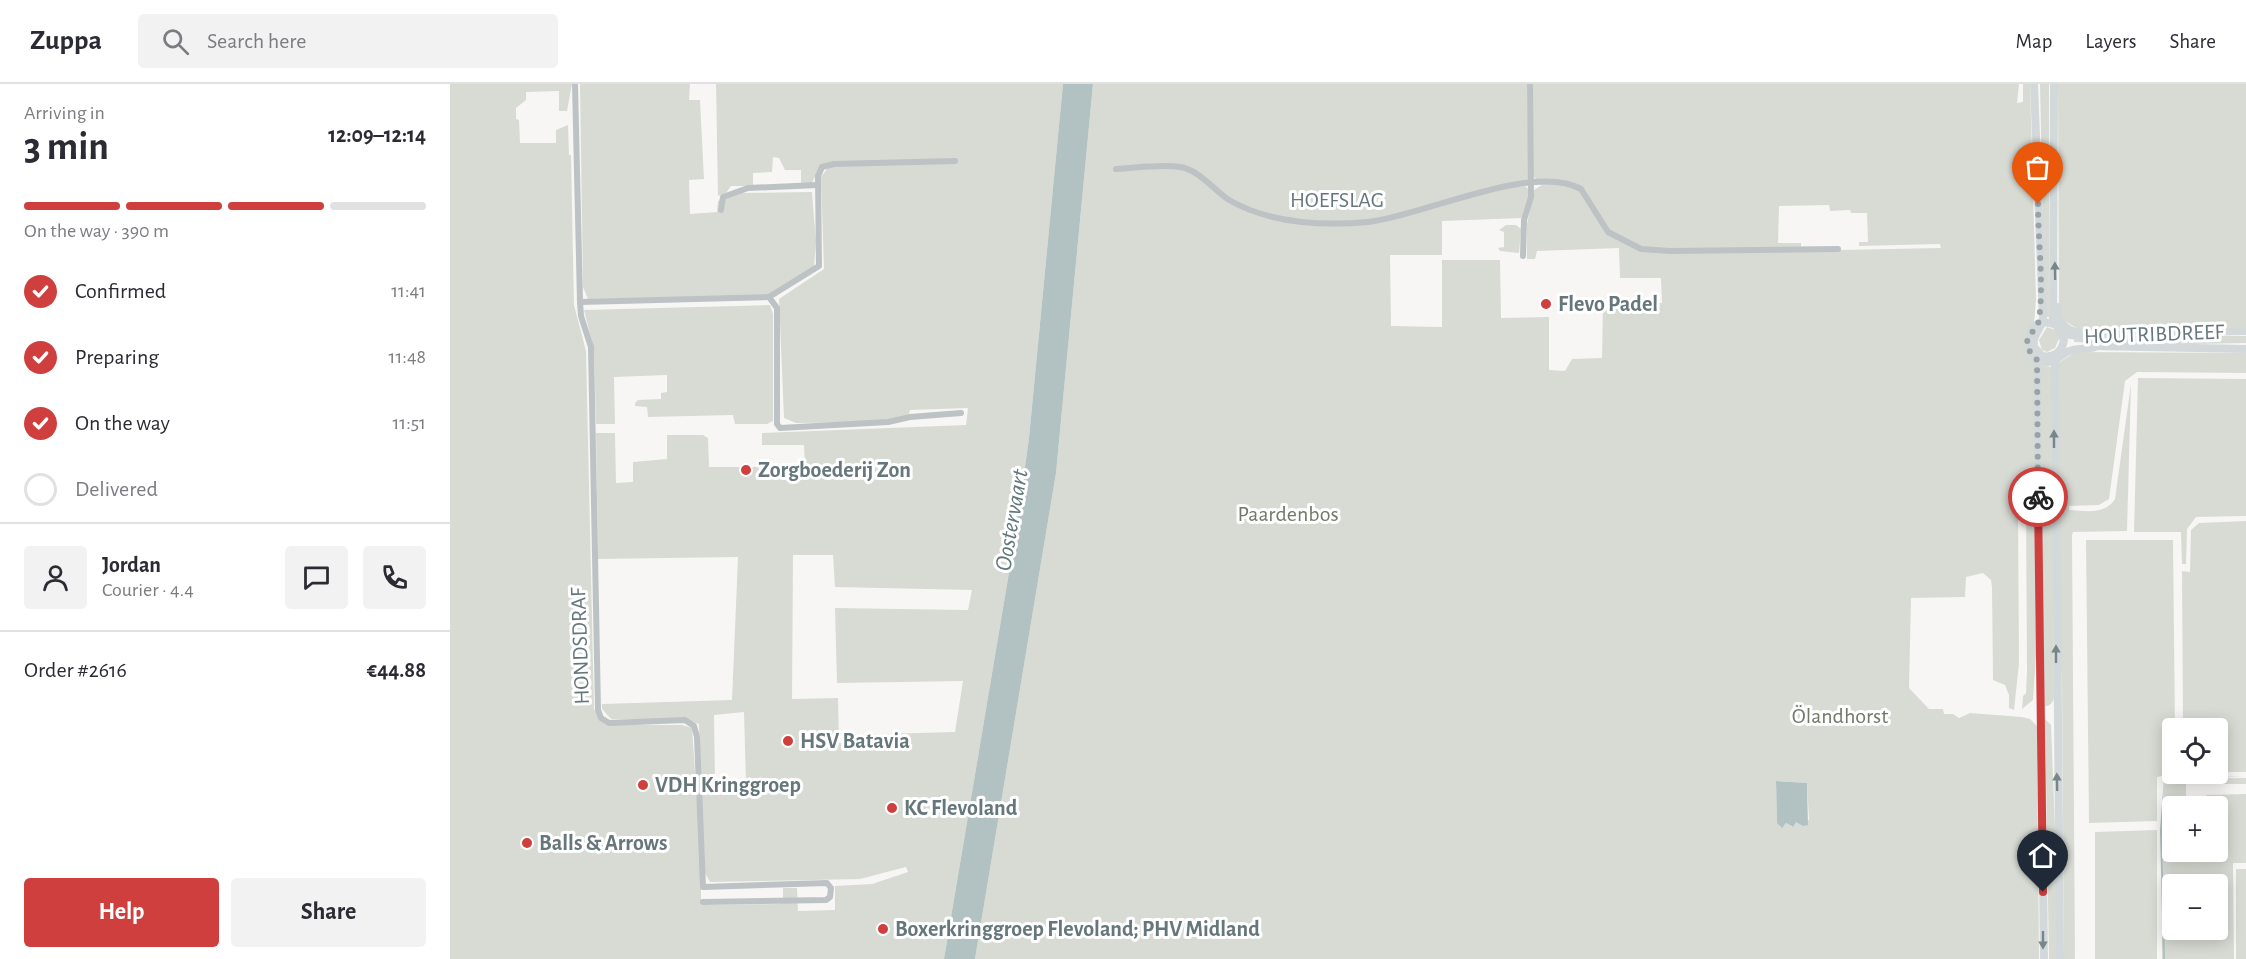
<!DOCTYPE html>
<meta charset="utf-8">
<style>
:root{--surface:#fff;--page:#f2f2f3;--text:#2b2b33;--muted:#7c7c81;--line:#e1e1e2;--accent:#ce3f3d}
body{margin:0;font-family:"Alegreya Sans",sans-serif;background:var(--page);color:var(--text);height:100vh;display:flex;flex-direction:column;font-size:22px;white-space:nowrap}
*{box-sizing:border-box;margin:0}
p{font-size:20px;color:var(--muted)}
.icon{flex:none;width:33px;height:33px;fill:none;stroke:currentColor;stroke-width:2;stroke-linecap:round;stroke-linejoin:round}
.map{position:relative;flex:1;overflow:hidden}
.details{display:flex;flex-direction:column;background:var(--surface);width:450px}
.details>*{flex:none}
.controls{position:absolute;left:1712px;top:634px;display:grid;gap:12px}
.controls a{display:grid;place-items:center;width:66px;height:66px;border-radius:6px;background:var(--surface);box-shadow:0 3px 15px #0003;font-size:30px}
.pin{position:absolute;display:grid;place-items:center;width:51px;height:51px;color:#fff;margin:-62px -26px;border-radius:50% 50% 50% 0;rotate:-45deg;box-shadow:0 0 6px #0007}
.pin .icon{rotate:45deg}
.courier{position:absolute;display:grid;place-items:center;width:60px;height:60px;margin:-30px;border:4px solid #ce3f3d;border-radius:50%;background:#fff;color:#222;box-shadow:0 2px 8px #0007}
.summary em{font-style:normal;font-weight:700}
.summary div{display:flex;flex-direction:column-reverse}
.summary{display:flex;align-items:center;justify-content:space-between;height:102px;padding:0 24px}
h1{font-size:39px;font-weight:700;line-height:45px}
.bar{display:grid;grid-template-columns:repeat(4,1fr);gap:9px 6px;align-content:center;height:72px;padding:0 24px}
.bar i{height:8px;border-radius:4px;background:var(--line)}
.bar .on{background:var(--accent)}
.bar p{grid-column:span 4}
.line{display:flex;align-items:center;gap:15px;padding:0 24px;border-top:2px solid var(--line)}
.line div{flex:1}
.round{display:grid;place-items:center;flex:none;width:63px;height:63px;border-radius:6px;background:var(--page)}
ol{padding:0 24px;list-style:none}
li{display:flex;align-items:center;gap:18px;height:66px}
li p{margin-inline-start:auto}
li .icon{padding:6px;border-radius:50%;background:var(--accent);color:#fff;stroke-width:4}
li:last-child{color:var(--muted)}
li i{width:33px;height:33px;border:3px solid var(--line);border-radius:50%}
.action{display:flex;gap:12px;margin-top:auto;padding:12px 24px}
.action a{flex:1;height:69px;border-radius:6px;background:var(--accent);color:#fff;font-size:24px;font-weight:700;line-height:69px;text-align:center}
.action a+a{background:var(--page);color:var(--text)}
header{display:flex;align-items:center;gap:36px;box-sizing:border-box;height:84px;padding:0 30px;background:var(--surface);border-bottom:2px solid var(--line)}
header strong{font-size:28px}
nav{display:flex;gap:33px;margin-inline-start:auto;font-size:21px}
.search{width:420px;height:54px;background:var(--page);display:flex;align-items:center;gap:15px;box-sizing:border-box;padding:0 21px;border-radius:6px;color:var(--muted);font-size:22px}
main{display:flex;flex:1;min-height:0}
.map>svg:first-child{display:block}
</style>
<header>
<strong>Zuppa</strong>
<div class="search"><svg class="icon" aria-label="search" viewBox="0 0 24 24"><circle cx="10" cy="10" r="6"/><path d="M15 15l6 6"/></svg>Search here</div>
<nav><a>Map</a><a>Layers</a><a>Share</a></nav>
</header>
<main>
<section class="details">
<div class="summary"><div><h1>3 min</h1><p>Arriving in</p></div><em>12:09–12:14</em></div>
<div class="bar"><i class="on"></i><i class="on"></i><i class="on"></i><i></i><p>On the way · 390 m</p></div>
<ol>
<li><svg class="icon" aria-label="check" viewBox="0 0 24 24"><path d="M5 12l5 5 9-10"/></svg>Confirmed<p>11:41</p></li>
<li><svg class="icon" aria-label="check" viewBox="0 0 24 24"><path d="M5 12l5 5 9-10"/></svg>Preparing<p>11:48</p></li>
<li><svg class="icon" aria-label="check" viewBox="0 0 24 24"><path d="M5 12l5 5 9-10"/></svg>On the way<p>11:51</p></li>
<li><i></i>Delivered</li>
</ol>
<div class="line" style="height:108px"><a class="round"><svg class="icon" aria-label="person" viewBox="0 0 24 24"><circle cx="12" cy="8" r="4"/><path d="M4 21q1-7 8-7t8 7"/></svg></a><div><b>Jordan</b><p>Courier · 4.4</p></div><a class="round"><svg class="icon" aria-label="chat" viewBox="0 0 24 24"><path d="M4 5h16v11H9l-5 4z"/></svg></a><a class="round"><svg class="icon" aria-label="phone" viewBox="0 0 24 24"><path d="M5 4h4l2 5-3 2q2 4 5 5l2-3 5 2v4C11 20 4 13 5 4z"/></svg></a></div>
<div class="line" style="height:78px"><div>Order #2616</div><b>€44.88</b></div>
<div class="action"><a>Help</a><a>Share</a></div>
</section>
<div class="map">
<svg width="1796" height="875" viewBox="0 0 1796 875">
<rect width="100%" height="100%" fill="#f7f6f4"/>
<!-- green -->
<g fill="#d8dbd4" fill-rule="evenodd">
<path d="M0 0H122L117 27H109V7L76 8V16L66 24V35L69 36 70 59H106V46L118 41 119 71H121L124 221 136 267 144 625 150 636 164 641H232L242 644 250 760 249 640 238 637 161 635 152 625V620L282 616 288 473 148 475 146 349H165L166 399 183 398V378L217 375V351H253L258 354 259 383H355L354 361H312V349L516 341 518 324 460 326 459 330 428 338 346 339 334 334 329 215 374 185 371 93 382 78 369 84 362 99 351 101V86H335L329 74 323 73 322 88 303 89V102H281L276 109 268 112 266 0H613L579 354 567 441 494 875H0ZM343 471H383L385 503 522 506 518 526 385 524 387 599 513 597 505 648 394 651V659H389L388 614 342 615ZM294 628 296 701 272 703 265 697 264 631ZM251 782 260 798 410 795 456 783 458 788 422 800 385 802V826L348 827 347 804H333V816L329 820 251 821Z"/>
<path d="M130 0H240L239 16H250L254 95 239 96 240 130 267 128 268 117 286 109 362 108 366 158 364 183 318 212 138 215 133 203Z"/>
<path d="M643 0H1077L1079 92 1075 102 1078 105V118L1072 134 992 137V171H940L941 242 992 243V176H1050L1051 234 1099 233V286L1115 287 1122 275 1152 274 1153 220 1212 219 1211 194H1170L1169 164 1087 167 1085 175H1077V140L1084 106 1092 101 1083 92V0H1569L1567 19 1573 18V0H1580L1586 215 1584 240 1587 557 1583 616 1572 625 1573 612 1576 609 1577 585 1576 422H1568L1569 579 1564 626 1559 624V611L1555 601 1543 596 1542 503 1541 496 1533 489 1516 493 1515 513 1461 514 1459 604 1479 625H1493L1494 630H1503L1509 634 1520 629 1572 633 1580 635 1587 642 1589 875H525L606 389ZM1379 121 1380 127 1400 126 1401 129H1417L1418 158H1409V162L1490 160 1491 164 1389 166 1351 163V159H1328L1329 122ZM1326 697 1357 699 1359 736 1345 738 1342 743 1336 739 1334 741 1327 739Z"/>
<path d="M1590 0H1599V233H1595Z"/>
<path d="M1608 0H1796V243L1630 246 1613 236 1609 226Z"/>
<path d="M1056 141H1066L1071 145 1069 169 1050 167 1048 164 1054 163V148L1049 146Z"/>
<path d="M320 221 323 230V337L317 340H285L283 331 198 333 197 323 185 322V319L188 316 211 315V309L217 308V291L164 293 165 340H146L144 265 134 226Z"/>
<path d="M1597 243 1605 246 1609 255 1605 264 1597 268 1592 266 1589 256Z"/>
<path d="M1704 251 1796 252V259L1693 261 1624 258V254Z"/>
<path d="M1625 268 1796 269V289L1687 288 1675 297 1659 415 1649 421 1619 422V426C1636 427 1655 431 1665 415L1681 300 1677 447 1623 448 1622 451 1625 875H1614L1612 592 1608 571 1609 279Z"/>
<path d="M1590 281 1602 283 1604 614C1602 619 1600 623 1593 622Z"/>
<path d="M1688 294 1796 295V432L1746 433 1737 445 1736 480H1732L1731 448H1684Z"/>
<path d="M1796 437V688H1767V645H1733L1732 487 1740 488 1741 446 1749 439Z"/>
<path d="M1636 456H1723L1725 645H1722V690L1707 693V737L1639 739Z"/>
<path d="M1595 635 1601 641 1610 875H1599Z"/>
<path d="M1796 694V700H1736V723H1722V768H1767V723H1756V711L1796 710V779H1783L1784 875H1712L1714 695ZM1722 801H1767V846H1722Z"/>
<path d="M1707 746V875H1645V748Z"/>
<rect x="1786" y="785" width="10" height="90"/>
</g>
<!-- water -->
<g fill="#b2c1c2">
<path d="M613 0H643L606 389 525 875H494L567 441 579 354Z"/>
<path d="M1796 692 1714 695 1712 746H1710L1714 694Z"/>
<path d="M1326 697 1357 699 1358 741 1353 742 1346 738 1343 743 1336 739 1332 744 1327 739Z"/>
</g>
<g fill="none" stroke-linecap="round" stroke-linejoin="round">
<!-- stream -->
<path stroke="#b2c1c2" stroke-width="2" d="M1711 746 1714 875"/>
<!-- minor -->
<g stroke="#bdc2c4" stroke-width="6">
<path d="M125 0 130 218 131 232 141 263 148 626 151 634 159 639 235 636 244 642 247 653 253 803 377 799 381 804 380 813 376 816 253 818"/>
<path d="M505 77 384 80 372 83 368 92 369 182 319 213 327 224V340L330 344 438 338 460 333 511 329"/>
<path d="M666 85C687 84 710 80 730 83 748 85 765 107 779 116 819 139 872 142 918 138 973 132 1082 78 1131 105L1158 148 1191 165 1220 167 1388 165"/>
<path d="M271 126 273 113 298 104 368 101"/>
<path d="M1073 172 1074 136 1081 113 1080 0"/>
<path d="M130 218 319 213"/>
</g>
<!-- secondary -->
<g stroke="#d3d9da" stroke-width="8">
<path d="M1584 0 1593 236C1590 247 1582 251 1584 263L1592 272C1604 274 1612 268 1614 256L1606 241C1574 227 1568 277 1597 278 1606 278 1610 272 1617 268 1625 263 1637 266 1645 263"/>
<path d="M1607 223C1607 236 1615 247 1629 248"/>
<path d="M1603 239 1604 0"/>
<path d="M1613 250 1636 253 1694 248 1796 247"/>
<path d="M1641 262 1796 265"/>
<path d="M1605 271 1610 875"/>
<path d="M1587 275 1594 875"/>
</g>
</g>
<!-- one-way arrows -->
<defs><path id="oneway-solid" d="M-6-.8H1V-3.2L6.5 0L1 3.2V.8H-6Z" transform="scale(1.5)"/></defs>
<g fill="#76868a">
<use href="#oneway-solid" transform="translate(1605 187) rotate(-91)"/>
<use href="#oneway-solid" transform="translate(1604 355) rotate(-90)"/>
<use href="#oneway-solid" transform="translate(1606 570) rotate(-90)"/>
<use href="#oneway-solid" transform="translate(1607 698) rotate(-91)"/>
<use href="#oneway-solid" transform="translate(1593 856) rotate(90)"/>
</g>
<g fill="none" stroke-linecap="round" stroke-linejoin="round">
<!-- done -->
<path stroke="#99a3a6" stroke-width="6" stroke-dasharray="0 10.8" d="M1588 120C1588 158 1594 199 1589 236 1586 251 1565 254 1587 276L1588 413"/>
<!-- route -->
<path stroke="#ce3f3d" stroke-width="8" d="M1588 413 1593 808"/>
</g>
<!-- markers -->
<g fill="#ce3f3d" stroke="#fff" stroke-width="2">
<circle cx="1096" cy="220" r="6"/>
<circle cx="296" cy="386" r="6"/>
<circle cx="338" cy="657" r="6"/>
<circle cx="193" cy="701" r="6"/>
<circle cx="442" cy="724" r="6"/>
<circle cx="77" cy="759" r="6"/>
<circle cx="433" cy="845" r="6"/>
</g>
<g text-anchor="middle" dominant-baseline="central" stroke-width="6" stroke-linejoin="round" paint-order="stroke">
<!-- street labels -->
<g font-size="22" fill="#66777c" stroke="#fff">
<text x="887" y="116">HOEFSLAG</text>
<text transform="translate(1704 250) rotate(-2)">HOUTRIBDREEF</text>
<text transform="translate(130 562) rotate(-92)">HONDSDRAF</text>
</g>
<!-- poi labels -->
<g font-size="22" font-weight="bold" fill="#66777c" stroke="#fff" text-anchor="start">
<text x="1108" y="220">Flevo Padel</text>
<text x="308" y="386">Zorgboederij Zon</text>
<text x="350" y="657">HSV Batavia</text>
<text x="205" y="701">VDH Kringgroep</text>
<text x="454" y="724">KC Flevoland</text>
<text x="89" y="759">Balls &amp; Arrows</text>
<text x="445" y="845">Boxerkringgroep Flevoland; PHV Midland</text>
</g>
<!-- park labels -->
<g font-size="22" fill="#6f7a68" stroke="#fff">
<text x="838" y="430">Paardenbos</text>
<text x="1390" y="632">Ölandhorst</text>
</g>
<!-- water labels -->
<g font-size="24" font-style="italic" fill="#607677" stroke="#fff">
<text transform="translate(562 436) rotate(-80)">Oostervaart</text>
</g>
</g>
</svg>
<div class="controls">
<a><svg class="icon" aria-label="locate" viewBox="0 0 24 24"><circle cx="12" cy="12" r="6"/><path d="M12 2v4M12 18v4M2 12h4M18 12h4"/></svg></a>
<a>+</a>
<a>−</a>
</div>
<div class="pin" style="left:1588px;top:120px;background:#ea580c"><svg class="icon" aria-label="bag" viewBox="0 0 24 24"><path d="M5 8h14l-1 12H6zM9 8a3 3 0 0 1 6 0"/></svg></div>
<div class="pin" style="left:1593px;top:808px;background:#1f2937"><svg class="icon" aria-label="home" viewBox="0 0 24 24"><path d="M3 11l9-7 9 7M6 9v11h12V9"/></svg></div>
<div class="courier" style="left:1588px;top:413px"><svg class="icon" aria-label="bike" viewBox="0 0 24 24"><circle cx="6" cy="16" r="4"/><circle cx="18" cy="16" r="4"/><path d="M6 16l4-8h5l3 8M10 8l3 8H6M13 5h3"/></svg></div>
</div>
</main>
